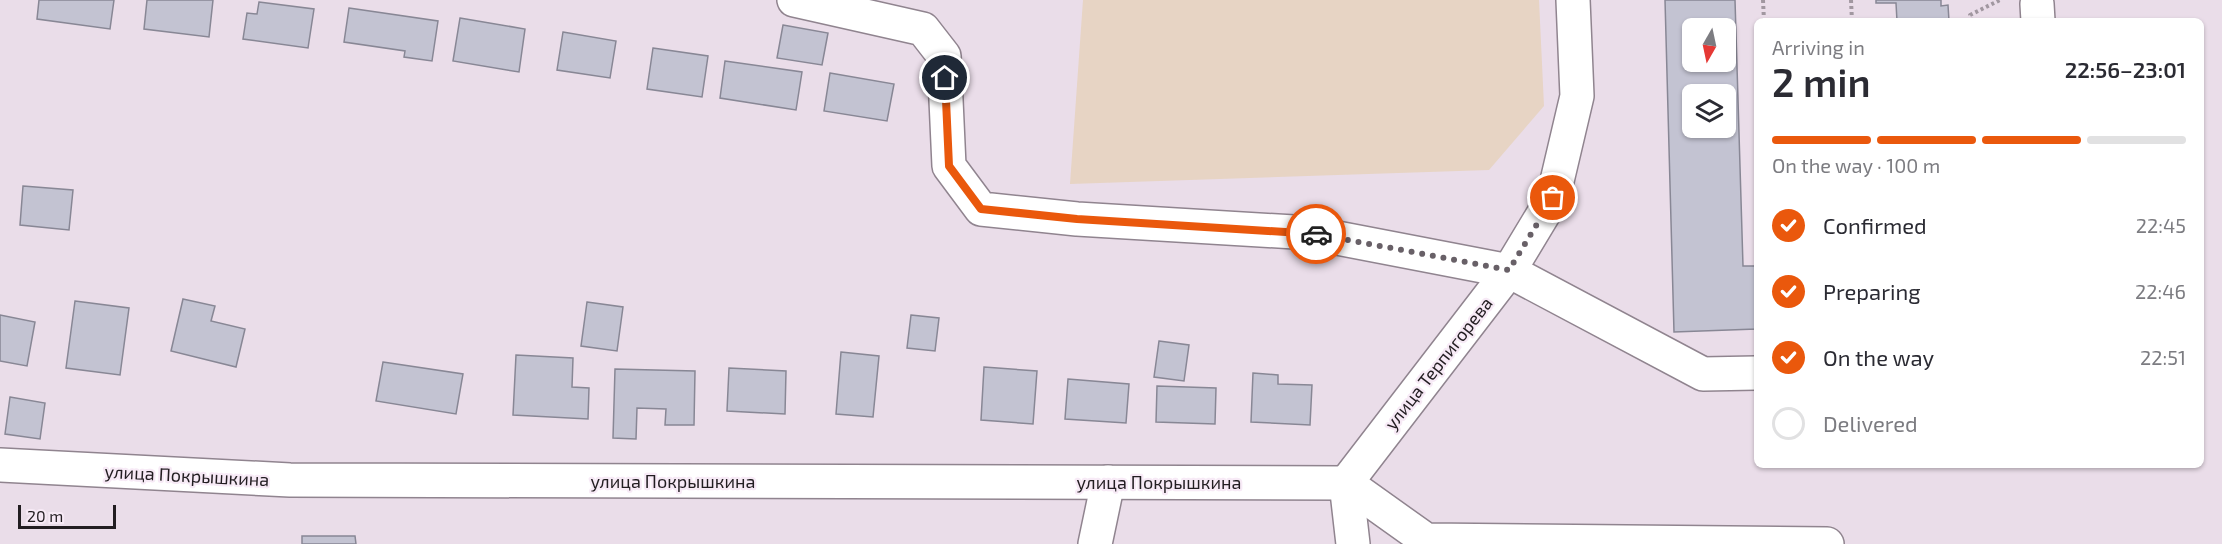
<!DOCTYPE html>
<meta charset="utf-8">
<style>
:root{--surface:#fff;--page:#f7f7f7;--text:#2b2b33;--muted:#7c7c81;--line:#e1e1e2;--accent:#ea580c}
body{margin:0;font-family:"Exo 2",sans-serif;background:var(--page);color:var(--text);height:100vh;display:flex;flex-direction:column;font-size:22px;white-space:nowrap}
*{box-sizing:border-box;margin:0}
p{font-size:20px;color:var(--muted)}
.icon{flex:none;width:33px;height:33px;fill:none;stroke:currentColor;stroke-width:2;stroke-linecap:round;stroke-linejoin:round}
.map{position:relative;flex:1;overflow:hidden}
.panel{position:absolute;left:1754px;top:18px;width:450px;height:450px;display:flex;flex-direction:column;background:var(--surface);border-radius:9px;box-shadow:0 2px 4px #0004}
.panel>*{flex:none}
.needle{width:39px;rotate:189deg}
.buttons{position:absolute;left:1682px;top:18px;display:grid;gap:12px}
.buttons a{display:grid;place-items:center;width:54px;height:54px;border-radius:9px;background:var(--surface);box-shadow:0 2px 4px #0004;font-size:30px}
.scale{position:absolute;left:18px;bottom:15px;width:98px;box-sizing:border-box;padding-left:6px;border:3px solid #221d21;border-top:0;font-size:16px;line-height:21px;white-space:nowrap;color:#221d21;-webkit-text-stroke:4px #f7eaf6;paint-order:stroke}
.pin{position:absolute;display:grid;place-items:center;width:51px;height:51px;color:#fff;margin:-26px;border:3px solid #fff;border-radius:50%;box-shadow:0 2px 6px #0007}
.courier{position:absolute;display:grid;place-items:center;width:60px;height:60px;margin:-30px;border:4px solid #ea580c;border-radius:50%;background:#fff;color:#222;box-shadow:0 2px 8px #0007}
.overview em{font-style:normal;font-weight:600}
.overview div{display:flex;flex-direction:column-reverse}
.overview{display:flex;align-items:center;justify-content:space-between;height:102px;padding:0 18px}
h1{font-size:39px;font-weight:600;line-height:45px}
.bar{display:grid;grid-template-columns:repeat(4,1fr);gap:9px 6px;align-content:center;height:72px;padding:0 18px}
.bar i{height:8px;border-radius:4px;background:var(--line)}
.bar .active{background:var(--accent)}
.bar p{grid-column:span 4}
ol{padding:0 18px;list-style:none}
li{display:flex;align-items:center;gap:18px;height:66px}
li p{margin-inline-start:auto}
li .icon{padding:6px;border-radius:50%;background:var(--accent);color:#fff;stroke-width:4}
li:last-child{color:var(--muted)}
li i{width:33px;height:33px;border:3px solid var(--line);border-radius:50%}
.map>svg:first-child{display:block}
</style>
<div class="map">
<svg width="2222" height="544" viewBox="0 0 2222 544">
<rect width="100%" height="100%" fill="#eadde9"/>
<!-- commercial -->
<path fill="#e7d4c4" d="M1083 0H1539L1544 106 1489 170 1070 184Z"/>
<!-- building -->
<g fill="#c3c3d2" stroke="#888795" stroke-width="1.5" fill-rule="evenodd">
<path d="M39 0H114L110 29 37 19Z"/>
<path d="M147 0H213L209 37 144 29Z"/>
<path d="M1665 0H1735L1743 266H1756V329L1674 332ZM1692 28H1725V62H1692ZM1692 94H1725V128H1692Z"/>
<path d="M1876 0H1941V6L1948 5 1949 21H1897L1896 3H1876Z"/>
<path d="M259 2 314 9 308 48 243 39 247 13 257 14Z"/>
<path d="M349 8 438 21 432 61 404 57 405 51 344 42Z"/>
<path d="M460 18 525 29 519 72 453 61Z"/>
<path d="M783 25 828 33 822 65 777 58Z"/>
<path d="M563 32 616 41 610 78 557 70Z"/>
<path d="M653 48 708 56 702 97 647 89Z"/>
<path d="M725 61 802 72 796 110 720 98Z"/>
<path d="M830 73 894 84 887 121 824 111Z"/>
<path d="M23 186 73 190 69 230 20 225Z"/>
<path d="M183 299 215 306 211 321 245 329 236 367 171 351Z"/>
<path d="M75 301 129 308 120 375 66 368Z"/>
<path d="M587 302 623 307 617 351 581 346Z"/>
<path d="M0 315 35 322 27 366 0 361Z"/>
<path d="M911 315 939 318 935 351 907 348Z"/>
<path d="M1159 341 1189 345 1184 381 1154 377Z"/>
<path d="M841 352 879 356 873 417 836 414Z"/>
<path d="M516 355 573 358 572 387 589 388 588 419 513 415Z"/>
<path d="M383 362 463 374 456 414 376 401Z"/>
<path d="M984 367 1037 371 1033 424 981 420Z"/>
<path d="M729 368 786 371 785 414 727 411Z"/>
<path d="M615 369 695 371 694 425H665L666 409 637 408 636 439 613 438Z"/>
<path d="M1253 373 1278 375V384L1312 385 1310 425 1251 422Z"/>
<path d="M1068 379 1129 384 1126 423 1065 419Z"/>
<path d="M1157 386 1216 388 1215 424 1156 422Z"/>
<path d="M10 397 45 403 40 439 5 434Z"/>
<path d="M302 536H355L356 544H302Z"/>
</g>
<g fill="none" stroke-linecap="round" stroke-linejoin="round">
<defs>
<g id="minor">
<path d="M794 0 923 29 944 56 949 166 981 209 1077 219 1311 233 1509 271 1703 374 1756 373"/>
<path d="M2037 4 2038 21"/>
<path d="M0 465 290 480 1346 483"/>
<path d="M1346 483 1509 271 1553 198 1577 96 1573 0"/>
<path d="M1346 483 1426 540 1827 544"/>
<path d="M1346 483 1353 544"/>
<path d="M1095 544 1108 482"/>
</g>
</defs>
<!-- minor casing -->
<use href="#minor" stroke="#90848f" stroke-width="36"/>
<!-- path -->
<g stroke="#a197a0" stroke-width="4" stroke-dasharray="3 3" stroke-linecap="butt">
<path d="M1763 0 1764 21"/>
<path d="M1851 0 1852 21"/>
<path d="M1971 21 1970 15 2000 0"/>
</g>
<!-- minor -->
<use href="#minor" stroke="#fff" stroke-width="33"/>
</g>
<g fill="none" stroke-linecap="round" stroke-linejoin="round">
<!-- done -->
<path stroke="#686067" stroke-width="6" stroke-dasharray="0 10.8" d="M1316 234 1509 270 1553 198"/>
<!-- route -->
<path stroke="#ea580c" stroke-width="8" d="M945 78 949 166 981 209 1077 219 1316 234"/>
</g>
<g text-anchor="middle" dominant-baseline="central" stroke-width="4.5" stroke-linejoin="round" paint-order="stroke">
<!-- street labels -->
<g font-size="18" fill="#221d21" stroke="#f7eaf6">
<text transform="translate(1438 363) rotate(-52)">улица Терпигорева</text>
<text transform="translate(187 475) rotate(3)">улица Покрышкина</text>
<text x="673" y="481">улица Покрышкина</text>
<text x="1159" y="482">улица Покрышкина</text>
</g>
</g>
</svg>
<div class="buttons">
<a><svg class="needle" viewBox="-14 -14 28 28"><path d="M0-13l5 13h-10z" fill="#e53935"/><path d="M0 13l5-13h-10z" fill="#7c7c81"/></svg></a>
<a><svg class="icon" aria-label="layers" viewBox="0 0 24 24"><path d="M12 4l9 5-9 5-9-5zM3 14l9 5 9-5"/></svg></a>
</div>
<div class="scale">20 m</div>
<div class="pin" style="left:1553px;top:198px;background:#ea580c"><svg class="icon" aria-label="bag" viewBox="0 0 24 24"><path d="M5 8h14l-1 12H6zM9 8a3 3 0 0 1 6 0"/></svg></div>
<div class="pin" style="left:945px;top:78px;background:#1f2937"><svg class="icon" aria-label="home" viewBox="0 0 24 24"><path d="M3 11l9-7 9 7M6 9v11h12V9"/></svg></div>
<div class="courier" style="left:1316px;top:234px"><svg class="icon" aria-label="car" viewBox="0 0 24 24"><path d="M5 17H2v-5l4-1 3-4h7l3 4 3 1v5h-3M9 17h6M6 11h13"/><circle cx="7" cy="17" r="2"/><circle cx="17" cy="17" r="2"/></svg></div>
<section class="panel">
<div class="overview"><div><h1>2 min</h1><p>Arriving in</p></div><em>22:56–23:01</em></div>
<div class="bar"><i class="active"></i><i class="active"></i><i class="active"></i><i></i><p>On the way · 100 m</p></div>
<ol>
<li><svg class="icon" aria-label="check" viewBox="0 0 24 24"><path d="M5 12l5 5 9-10"/></svg>Confirmed<p>22:45</p></li>
<li><svg class="icon" aria-label="check" viewBox="0 0 24 24"><path d="M5 12l5 5 9-10"/></svg>Preparing<p>22:46</p></li>
<li><svg class="icon" aria-label="check" viewBox="0 0 24 24"><path d="M5 12l5 5 9-10"/></svg>On the way<p>22:51</p></li>
<li><i></i>Delivered</li>
</ol>
</section>
</div>
